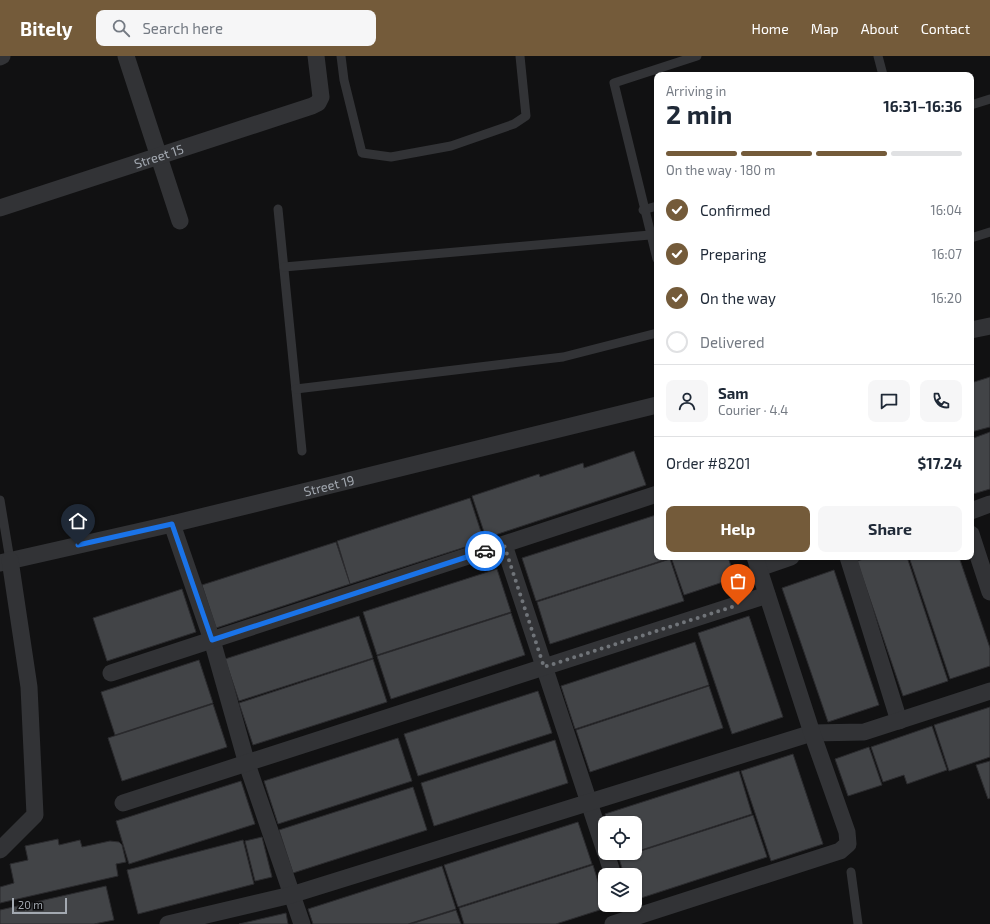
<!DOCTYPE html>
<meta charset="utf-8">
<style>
:root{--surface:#fff;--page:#f6f6f7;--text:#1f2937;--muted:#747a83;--line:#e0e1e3;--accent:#745b3a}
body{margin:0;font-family:"Exo 2",sans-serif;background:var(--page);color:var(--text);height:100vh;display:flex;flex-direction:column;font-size:15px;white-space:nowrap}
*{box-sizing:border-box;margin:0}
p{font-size:13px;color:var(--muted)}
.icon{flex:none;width:22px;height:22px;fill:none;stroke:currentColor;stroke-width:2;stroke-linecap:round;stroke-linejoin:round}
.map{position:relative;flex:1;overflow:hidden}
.side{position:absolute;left:654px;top:16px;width:320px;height:488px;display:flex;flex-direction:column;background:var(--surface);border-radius:8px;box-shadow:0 1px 3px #0004}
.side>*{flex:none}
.buttons{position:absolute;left:598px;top:760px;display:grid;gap:8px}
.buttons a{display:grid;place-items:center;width:44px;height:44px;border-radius:8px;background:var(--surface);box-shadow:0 1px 3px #0004;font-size:20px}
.scale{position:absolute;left:12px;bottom:10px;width:55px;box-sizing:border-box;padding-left:4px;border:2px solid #a3a9b1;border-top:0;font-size:11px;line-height:14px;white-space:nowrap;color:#a3a9b1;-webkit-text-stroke:3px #0c0c0d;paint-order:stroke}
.pin{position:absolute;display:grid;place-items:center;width:34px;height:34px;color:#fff;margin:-41px -17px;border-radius:50% 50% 50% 0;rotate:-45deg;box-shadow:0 0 4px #0007}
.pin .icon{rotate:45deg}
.courier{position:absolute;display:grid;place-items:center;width:40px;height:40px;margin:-20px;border:3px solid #1a73e8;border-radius:50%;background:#fff;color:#222;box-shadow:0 1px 5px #0007}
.head em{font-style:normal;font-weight:700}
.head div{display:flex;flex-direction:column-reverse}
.head{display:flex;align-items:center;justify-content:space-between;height:68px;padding:0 12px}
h1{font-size:26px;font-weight:700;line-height:30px}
.bar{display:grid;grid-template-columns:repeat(4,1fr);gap:6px 4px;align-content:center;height:48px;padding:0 12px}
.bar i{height:5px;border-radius:3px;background:var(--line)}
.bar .active{background:var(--accent)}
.bar p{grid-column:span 4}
.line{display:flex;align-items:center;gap:10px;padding:0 12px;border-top:1px solid var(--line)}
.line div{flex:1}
.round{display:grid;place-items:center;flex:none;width:42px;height:42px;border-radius:8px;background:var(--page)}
ol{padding:0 12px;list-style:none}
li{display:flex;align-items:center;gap:12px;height:44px}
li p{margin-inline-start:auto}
li .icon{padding:4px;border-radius:50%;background:var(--accent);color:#fff;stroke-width:4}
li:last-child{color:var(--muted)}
li i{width:22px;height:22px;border:2px solid var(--line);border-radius:50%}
.action{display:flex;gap:8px;margin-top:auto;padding:8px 12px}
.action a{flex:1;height:46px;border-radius:8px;background:var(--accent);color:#fff;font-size:16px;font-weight:700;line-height:46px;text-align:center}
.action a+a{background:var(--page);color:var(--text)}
header{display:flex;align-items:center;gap:24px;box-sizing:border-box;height:56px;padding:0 20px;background:var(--accent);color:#fff}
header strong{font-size:19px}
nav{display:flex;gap:22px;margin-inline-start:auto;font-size:14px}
.search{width:280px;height:36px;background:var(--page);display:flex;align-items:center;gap:10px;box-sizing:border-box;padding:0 14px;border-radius:8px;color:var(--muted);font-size:15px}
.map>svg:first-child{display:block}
</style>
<header>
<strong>Bitely</strong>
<div class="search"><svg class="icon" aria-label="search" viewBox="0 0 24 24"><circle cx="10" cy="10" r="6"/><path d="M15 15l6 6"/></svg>Search here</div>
<nav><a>Home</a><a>Map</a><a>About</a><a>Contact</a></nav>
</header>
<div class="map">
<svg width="990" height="868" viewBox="0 0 990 868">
<rect width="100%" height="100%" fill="#111112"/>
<!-- building -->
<g fill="#424447" stroke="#2b2b2e">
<path d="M990 321V371L971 376V327Z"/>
<path d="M990 376V433L973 438 971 432V383Z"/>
<path d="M634 395 646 429 486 482 472 440 539 418 540 421 583 407 584 412Z"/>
<path d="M470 442 484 485 350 528 337 485Z"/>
<path d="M656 459 657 501 670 502 536 545 522 502Z"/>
<path d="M336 486 350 528 216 572 202 529Z"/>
<path d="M671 501H728L735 522 684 539Z"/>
<path d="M870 501H907L948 625 903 640 857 505Z"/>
<path d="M909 501H959L990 592V610L950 623Z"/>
<path d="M670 503 684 545 550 588 537 546Z"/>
<path d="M497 513 511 556 377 599 363 556Z"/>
<path d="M834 514 879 649 828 666 782 532Z"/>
<path d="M182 533 196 576 107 605 93 562Z"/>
<path d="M511 557 525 599 391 643 377 600Z"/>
<path d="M359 560 373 602 239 645 225 603Z"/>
<path d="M749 560 783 661 732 678 698 577Z"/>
<path d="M695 586 709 629 575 673 561 630Z"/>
<path d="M373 603 387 646 253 689 239 647Z"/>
<path d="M199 604 213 647 115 679 101 636Z"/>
<path d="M709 630 723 672 590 716 576 674Z"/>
<path d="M538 635 552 677 418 720 404 678Z"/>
<path d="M213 648 227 691 122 725 108 682Z"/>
<path d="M990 651V701L949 715 934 669Z"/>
<path d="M932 670 947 714 907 728 904 719 883 726 871 691Z"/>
<path d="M398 682 412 725 278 768 264 725Z"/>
<path d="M555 684 568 727 434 770 421 727Z"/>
<path d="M869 691 882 729 848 740 835 703Z"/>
<path d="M793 698 823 788 771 805 741 715Z"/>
<path d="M990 705V742L988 743 976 709Z"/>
<path d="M739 715 752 758 635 796V767H608L605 758Z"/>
<path d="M241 725 255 768 129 808 116 765Z"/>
<path d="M413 731 427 774 293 817 279 774Z"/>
<path d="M753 759 767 801 635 844V819H624L619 802Z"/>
<path d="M578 766 592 808 458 851 444 809Z"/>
<path d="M262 781 272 821 255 825 245 785Z"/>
<path d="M58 783 59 789 80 784 82 791 110 785 119 786 122 789 126 806 116 808 118 820 0 847V831L14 827 10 808 28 804 25 790Z"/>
<path d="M243 784 254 828 138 858 127 814Z"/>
<path d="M617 797H630L619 801Z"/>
<path d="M593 809 606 852 556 868H464L459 852Z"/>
<path d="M442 810 456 853 408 868H313L308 853Z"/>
<path d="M106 830 114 864 94 868H0V854Z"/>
<path d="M456 854 461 868H411Z"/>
<path d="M286 857 288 868H239Z"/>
</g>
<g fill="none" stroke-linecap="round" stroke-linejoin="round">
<!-- service -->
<g stroke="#323336" stroke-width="9">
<path d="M341 0 344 24 362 97 391 101 451 90 514 68 526 60 520 0"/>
<path d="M878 0 883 19"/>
<path d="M971 49 990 43"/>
<path d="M278 153 302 395"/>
<path d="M643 154 657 150"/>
<path d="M971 182 990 176"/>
<path d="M657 203 614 27 697 0"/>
<path d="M284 211 650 179"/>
<path d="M296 333 563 301 657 277"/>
<path d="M0 444 10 504"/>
<path d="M851 816 858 868"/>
</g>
<!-- minor -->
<g stroke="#323336" stroke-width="17">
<path d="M126 0 180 165"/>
<path d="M0 1 2 0"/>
<path id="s1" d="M0 152 312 50 318 47 321 41 316 0"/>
<path d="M971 274 990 270"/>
<path d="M971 455 990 448"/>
<path d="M172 468 212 584 247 708 302 868"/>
<path d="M971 478 990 536"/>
<path d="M504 489 605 795"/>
<path d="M848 501 899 665"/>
<path id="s2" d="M0 507 172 468 657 349"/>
<path d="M759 512 791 501"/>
<path d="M111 617 657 438"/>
<path d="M123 747 767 539"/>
<path d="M0 794 35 759 29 631 10 504"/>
<path d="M606 797 613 819"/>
<path d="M168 868 291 839 812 677 864 676 990 635"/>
<path d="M613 868 840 795 848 788 847 776 812 677 755 501"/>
</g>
</g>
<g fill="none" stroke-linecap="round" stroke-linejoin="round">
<!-- done -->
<path stroke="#707479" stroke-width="4" stroke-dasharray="0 7.2" d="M485 495 504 489 544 611 738 549"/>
<!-- route -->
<path stroke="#1a73e8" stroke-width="5" d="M78 489 172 468 212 584 485 495"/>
</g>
<g text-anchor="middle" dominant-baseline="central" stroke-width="4" stroke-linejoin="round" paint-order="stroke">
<!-- street labels -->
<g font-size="13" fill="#a3a9b1" stroke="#0c0c0d">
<text stroke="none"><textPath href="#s1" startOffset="167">Street 15</textPath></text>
<text stroke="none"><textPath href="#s2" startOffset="338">Street 19</textPath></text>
</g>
</g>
</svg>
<div class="buttons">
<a><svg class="icon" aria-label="locate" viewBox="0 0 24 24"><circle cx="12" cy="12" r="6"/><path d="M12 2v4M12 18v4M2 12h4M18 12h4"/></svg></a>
<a><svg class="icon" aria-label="layers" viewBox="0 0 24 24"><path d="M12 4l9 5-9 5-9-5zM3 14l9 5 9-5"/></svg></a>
</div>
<div class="scale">20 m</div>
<div class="pin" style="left:738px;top:549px;background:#ea580c"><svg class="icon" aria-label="bag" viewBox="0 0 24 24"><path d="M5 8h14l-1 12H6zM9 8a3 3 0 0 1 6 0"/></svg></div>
<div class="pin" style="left:78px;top:489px;background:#1f2937"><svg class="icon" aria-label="home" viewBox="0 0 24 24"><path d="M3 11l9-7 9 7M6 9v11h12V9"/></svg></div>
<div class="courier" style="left:485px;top:495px"><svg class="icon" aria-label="car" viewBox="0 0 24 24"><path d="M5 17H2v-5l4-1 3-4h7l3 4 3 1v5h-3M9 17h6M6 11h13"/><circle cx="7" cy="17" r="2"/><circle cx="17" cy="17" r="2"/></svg></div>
<section class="side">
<div class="head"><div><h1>2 min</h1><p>Arriving in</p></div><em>16:31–16:36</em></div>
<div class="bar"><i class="active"></i><i class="active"></i><i class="active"></i><i></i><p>On the way · 180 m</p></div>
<ol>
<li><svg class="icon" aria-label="check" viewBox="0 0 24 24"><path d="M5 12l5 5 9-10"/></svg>Confirmed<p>16:04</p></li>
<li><svg class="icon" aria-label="check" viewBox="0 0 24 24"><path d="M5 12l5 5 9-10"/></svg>Preparing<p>16:07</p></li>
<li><svg class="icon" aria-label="check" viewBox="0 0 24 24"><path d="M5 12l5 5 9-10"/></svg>On the way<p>16:20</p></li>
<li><i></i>Delivered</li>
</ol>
<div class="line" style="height:72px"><a class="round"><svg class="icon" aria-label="person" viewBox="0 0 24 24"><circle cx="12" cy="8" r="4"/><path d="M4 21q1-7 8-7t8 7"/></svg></a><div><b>Sam</b><p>Courier · 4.4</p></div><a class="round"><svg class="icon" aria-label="chat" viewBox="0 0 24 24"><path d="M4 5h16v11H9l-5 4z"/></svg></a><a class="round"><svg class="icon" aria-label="phone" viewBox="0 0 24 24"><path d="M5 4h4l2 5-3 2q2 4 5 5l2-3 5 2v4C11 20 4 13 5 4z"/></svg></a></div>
<div class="line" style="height:52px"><div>Order #8201</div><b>$17.24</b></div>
<div class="action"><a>Help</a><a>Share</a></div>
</section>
</div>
